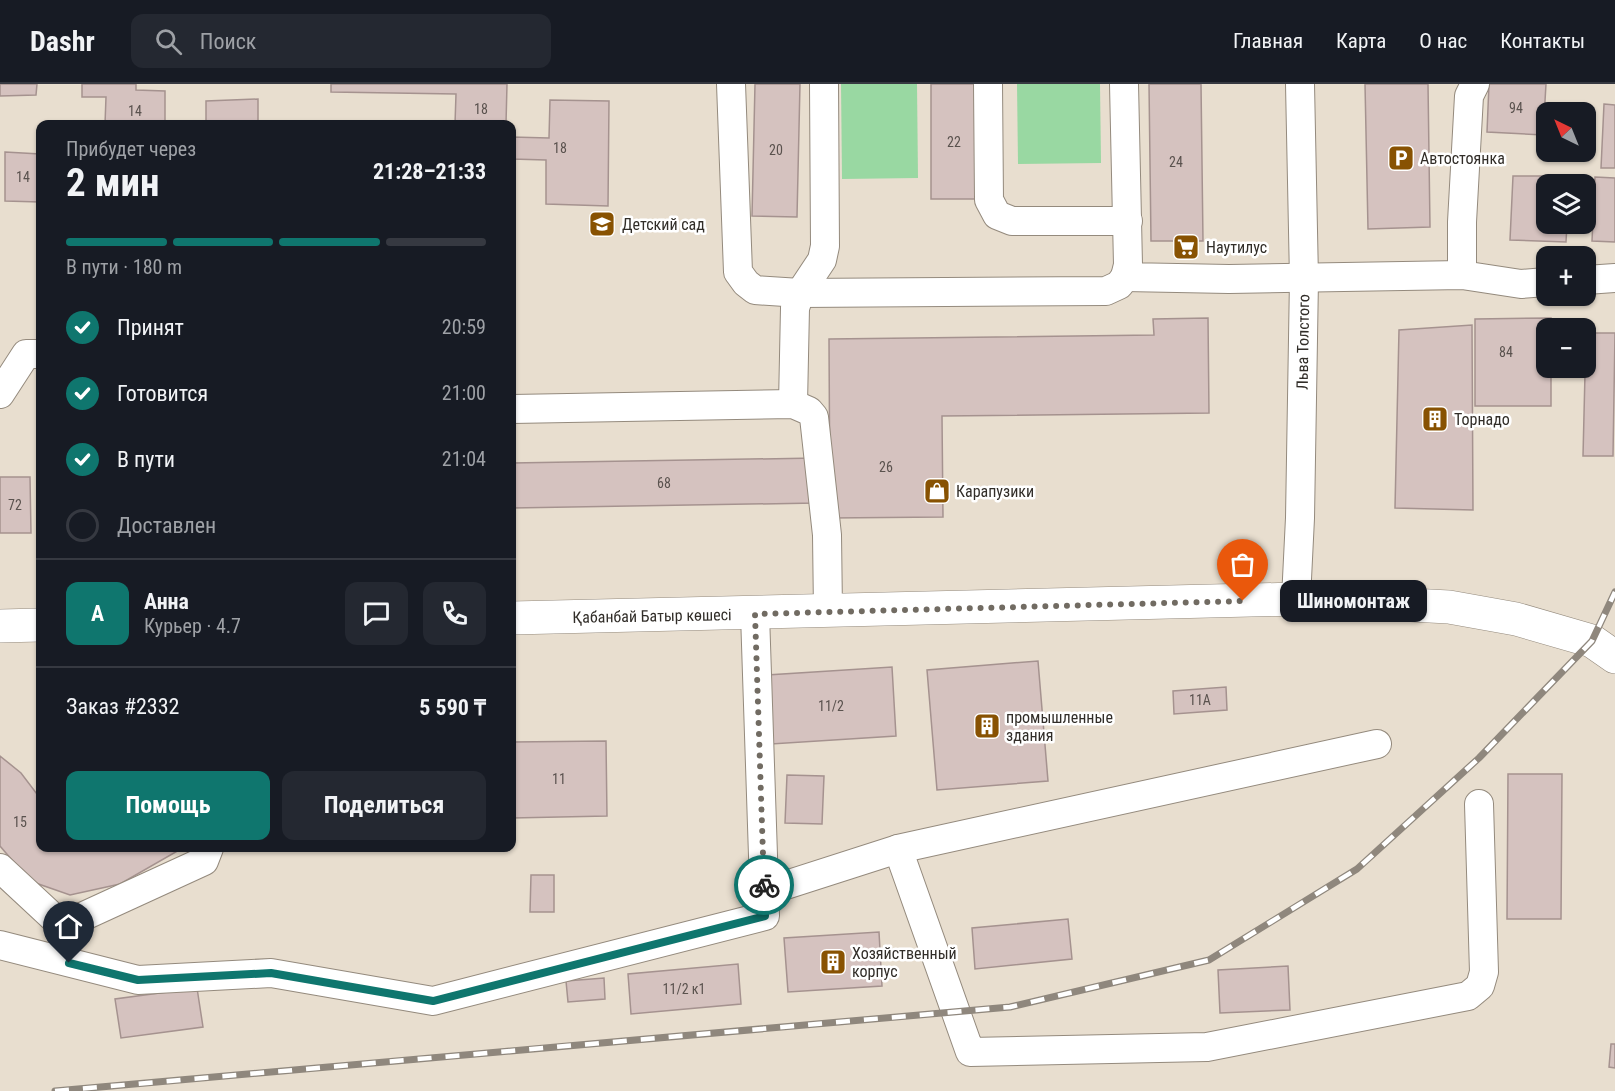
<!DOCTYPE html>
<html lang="ru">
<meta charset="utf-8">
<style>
:root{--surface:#171b24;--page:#242831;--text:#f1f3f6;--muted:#9ea1a6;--line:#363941;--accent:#0f766e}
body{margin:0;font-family:"Roboto Condensed",sans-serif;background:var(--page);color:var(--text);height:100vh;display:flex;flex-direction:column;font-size:22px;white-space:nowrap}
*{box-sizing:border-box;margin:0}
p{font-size:20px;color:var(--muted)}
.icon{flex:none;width:33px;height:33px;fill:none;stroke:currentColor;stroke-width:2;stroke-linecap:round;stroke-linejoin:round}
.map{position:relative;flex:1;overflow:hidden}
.panel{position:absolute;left:36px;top:36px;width:480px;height:732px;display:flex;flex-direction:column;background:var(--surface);border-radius:12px;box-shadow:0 2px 4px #0004}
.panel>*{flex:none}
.needle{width:39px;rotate:317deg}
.controls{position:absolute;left:1536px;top:18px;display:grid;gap:12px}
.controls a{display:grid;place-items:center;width:60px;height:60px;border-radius:12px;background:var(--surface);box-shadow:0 2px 4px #0004;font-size:30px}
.pin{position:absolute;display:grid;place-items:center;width:51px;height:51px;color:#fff;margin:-62px -26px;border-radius:50% 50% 50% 0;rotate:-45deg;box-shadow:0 0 6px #0007}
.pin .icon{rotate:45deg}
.courier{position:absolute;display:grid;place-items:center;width:60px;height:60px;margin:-30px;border:4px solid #0f766e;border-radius:50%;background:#fff;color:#222;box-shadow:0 2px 8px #0007}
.bubble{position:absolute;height:42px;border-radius:12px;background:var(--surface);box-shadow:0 2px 4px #0004;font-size:20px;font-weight:700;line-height:42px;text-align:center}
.head em{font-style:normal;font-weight:700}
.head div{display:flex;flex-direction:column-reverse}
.head{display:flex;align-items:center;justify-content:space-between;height:102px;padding:0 30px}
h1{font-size:39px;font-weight:700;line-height:45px}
.bar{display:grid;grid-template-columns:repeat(4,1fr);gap:9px 6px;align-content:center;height:72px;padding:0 30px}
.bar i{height:8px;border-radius:4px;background:var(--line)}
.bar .on{background:var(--accent)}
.bar p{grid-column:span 4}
.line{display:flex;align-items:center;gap:15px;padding:0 30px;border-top:2px solid var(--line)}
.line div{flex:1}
.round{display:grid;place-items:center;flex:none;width:63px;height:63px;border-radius:12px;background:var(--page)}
ol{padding:0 30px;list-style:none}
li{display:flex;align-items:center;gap:18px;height:66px}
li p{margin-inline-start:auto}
li .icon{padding:6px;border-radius:50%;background:var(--accent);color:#fff;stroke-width:4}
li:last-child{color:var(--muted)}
li i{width:33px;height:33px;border:3px solid var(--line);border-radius:50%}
.action{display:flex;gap:12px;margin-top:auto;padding:12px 30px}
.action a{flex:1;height:69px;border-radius:12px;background:var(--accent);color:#fff;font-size:24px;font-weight:700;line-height:69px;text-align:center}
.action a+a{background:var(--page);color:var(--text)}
header{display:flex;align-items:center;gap:36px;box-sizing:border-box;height:84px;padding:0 30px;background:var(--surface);border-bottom:2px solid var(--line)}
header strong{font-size:28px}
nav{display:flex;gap:33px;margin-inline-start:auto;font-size:21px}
.search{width:420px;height:54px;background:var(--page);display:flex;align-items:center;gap:15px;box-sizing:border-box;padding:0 21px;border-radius:12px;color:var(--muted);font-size:22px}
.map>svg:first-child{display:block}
</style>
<header>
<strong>Dashr</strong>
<div class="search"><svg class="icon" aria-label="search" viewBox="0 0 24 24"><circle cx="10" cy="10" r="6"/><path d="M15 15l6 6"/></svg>Поиск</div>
<nav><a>Главная</a><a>Карта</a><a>О нас</a><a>Контакты</a></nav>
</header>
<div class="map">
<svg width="1615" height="1007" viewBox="0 0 1615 1007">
<rect width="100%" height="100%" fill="#e8decf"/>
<!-- green -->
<g fill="#99d8a2">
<path d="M841 0H917L918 94 842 95Z"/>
<path d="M1017 0H1100L1101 79 1018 80Z"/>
</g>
<!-- building -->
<g fill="#d5c2bf" stroke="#a5928f" stroke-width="1.5">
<path d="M0 0H37L36 11 0 12Z"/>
<path d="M82 0H136V6L165 7V40H105L106 13H82Z"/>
<path d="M331 0H507L506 40H455L456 10 331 8Z"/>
<path d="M755 0H800L797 133 752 132Z"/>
<rect x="931" y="0" width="46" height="115"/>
<path d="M1149 0H1201L1203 157H1151Z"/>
<path d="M1365 0H1428L1430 143 1368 145Z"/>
<path d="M1489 0H1546L1543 51 1487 48Z"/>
<path d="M258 15V40H206V17Z"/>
<path d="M550 16 609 17 608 122 546 120V76L512 75V53L549 54Z"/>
<path d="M1604 20 1615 21V84H1601Z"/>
<path d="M5 68 40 70V118L5 117Z"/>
<path d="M1513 92H1567V100H1546V140H1567L1566 158 1510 156Z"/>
<path d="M1595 93 1615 94V158L1592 157Z"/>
<path d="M1208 234 1209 329 942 332 943 433 830 434 829 255 1154 251 1153 235Z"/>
<path d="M1551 234V244H1546V284H1551V322H1475V235Z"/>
<path d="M1472 241 1473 426 1395 424 1399 246Z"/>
<path d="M1586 249H1615L1613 372H1583Z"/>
<path d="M816 374V419L512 424V379Z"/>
<path d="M0 393H30L31 449H0Z"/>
<path d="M1038 577 1048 697 937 706 927 586Z"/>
<path d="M892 583 896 652 771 660 767 591Z"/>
<path d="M1226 603 1227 626 1174 630 1173 607Z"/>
<path d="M606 657 607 732 512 734V658Z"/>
<path d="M0 672 21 689 40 714V764L181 765 120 800 70 811 30 797 0 762Z"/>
<path d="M1508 690H1562L1561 835H1507Z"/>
<path d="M787 691 824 692 822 740 785 739Z"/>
<path d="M531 791H554V828H530Z"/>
<path d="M1068 835 1072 875 975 885 972 844Z"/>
<path d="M879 848 882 902 788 908 784 854Z"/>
<path d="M738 880 741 920 631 930 628 890Z"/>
<path d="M1288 882 1290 926 1220 929 1218 886Z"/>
<path d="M604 894 605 915 568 918 566 897Z"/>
<path d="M197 904 203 943 121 954 115 915Z"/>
<path d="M1611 960H1615V984L1609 983Z"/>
</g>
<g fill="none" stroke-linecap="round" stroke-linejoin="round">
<defs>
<g id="minor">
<path d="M731 0 738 188 746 199 755 206 800 209 1106 207 1119 201 1125 193"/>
<path d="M988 0 989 116 997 131 1012 137H1128"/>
<path d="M1124 0 1128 181 1125 193 1229 195 1462 191 1521 200 1546 198"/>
<path d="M1462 191V138L1469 12 1475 0"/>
<path d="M1586 196 1615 194"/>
<path d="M0 310 26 270H40"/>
<path d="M793 320 795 224 800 209 822 176 825 162 824 0"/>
<path d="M512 325 793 320 809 327 814 333 827 451 828 527"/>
<path d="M1296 515 1300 434 1304 195 1300 0"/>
<path d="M898 765 970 968 1207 963 1468 912 1480 902 1484 888 1479 720"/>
<path d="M0 784 56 836 71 838 204 777 209 764"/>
<path d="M764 808 898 765 1377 660"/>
<path d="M0 861 138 896 271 889 433 917 765 832 755 530"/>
</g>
<g id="major">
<path d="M512 534 1296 515 1449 523 1516 535 1592 557 1615 573"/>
<path d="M0 542 40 541"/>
</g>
</defs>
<!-- minor casing -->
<use href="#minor" stroke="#948a7d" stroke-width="30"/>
<!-- major casing -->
<use href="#major" stroke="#948a7d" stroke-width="34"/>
<!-- minor -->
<use href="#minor" stroke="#fff" stroke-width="28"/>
<!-- major -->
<use href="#major" stroke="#fff" stroke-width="33"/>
<defs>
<path id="rail" d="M55 1007 1010 923 1209 876 1357 785 1479 674 1592 557 1615 508"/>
</defs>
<!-- rail casing -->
<use href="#rail" stroke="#8f877d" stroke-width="7"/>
<!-- rail -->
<use href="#rail" stroke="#fff" stroke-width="4.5" stroke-dasharray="14" stroke-linecap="butt"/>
</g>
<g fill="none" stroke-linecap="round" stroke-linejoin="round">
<!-- done -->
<path stroke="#716b62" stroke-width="6" stroke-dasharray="0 10.8" d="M764 801 755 530 1243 517"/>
<!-- route -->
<path stroke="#0f766e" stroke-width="8" d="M69 879 138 896 271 889 433 917 765 832 764 801"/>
</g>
<!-- icons -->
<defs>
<symbol id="parking-square" viewBox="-11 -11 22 22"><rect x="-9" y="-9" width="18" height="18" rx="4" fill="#885202" stroke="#fff"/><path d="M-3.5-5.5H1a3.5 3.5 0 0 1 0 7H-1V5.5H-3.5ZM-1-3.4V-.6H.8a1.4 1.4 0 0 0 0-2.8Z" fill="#fff"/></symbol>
<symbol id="school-square" viewBox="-11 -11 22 22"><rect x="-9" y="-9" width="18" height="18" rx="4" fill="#885202" stroke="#fff"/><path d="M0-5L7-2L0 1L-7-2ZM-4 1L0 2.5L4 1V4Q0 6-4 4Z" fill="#fff"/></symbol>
<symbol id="supermarket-square" viewBox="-11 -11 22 22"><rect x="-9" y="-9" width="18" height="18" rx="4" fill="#885202" stroke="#fff"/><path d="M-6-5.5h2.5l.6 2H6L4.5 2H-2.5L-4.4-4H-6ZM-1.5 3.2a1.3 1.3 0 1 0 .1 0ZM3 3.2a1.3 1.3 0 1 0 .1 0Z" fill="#fff"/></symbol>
<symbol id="building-square" viewBox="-11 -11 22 22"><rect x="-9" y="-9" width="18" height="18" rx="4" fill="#885202" stroke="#fff"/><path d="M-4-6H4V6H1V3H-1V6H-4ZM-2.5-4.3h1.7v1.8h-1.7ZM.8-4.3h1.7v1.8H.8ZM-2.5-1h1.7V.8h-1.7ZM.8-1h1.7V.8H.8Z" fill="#fff"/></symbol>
<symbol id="shop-square" viewBox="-11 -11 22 22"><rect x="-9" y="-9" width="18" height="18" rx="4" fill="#885202" stroke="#fff"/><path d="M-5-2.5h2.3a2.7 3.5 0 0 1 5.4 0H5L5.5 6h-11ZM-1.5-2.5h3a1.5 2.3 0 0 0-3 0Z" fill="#fff"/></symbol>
</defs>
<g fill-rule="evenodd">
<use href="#parking-square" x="1386" y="59" width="30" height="30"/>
<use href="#school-square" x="587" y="125" width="30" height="30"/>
<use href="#supermarket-square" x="1171" y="148" width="30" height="30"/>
<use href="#building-square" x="1420" y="320" width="30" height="30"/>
<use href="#shop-square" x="922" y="392" width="30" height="30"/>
<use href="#building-square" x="972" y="627" width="30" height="30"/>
<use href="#building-square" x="818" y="863" width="30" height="30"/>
</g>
<g text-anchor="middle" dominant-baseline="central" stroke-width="5" stroke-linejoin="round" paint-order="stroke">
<!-- number labels -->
<g font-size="14" fill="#5a524e">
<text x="1516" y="24">94</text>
<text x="481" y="25">18</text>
<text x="135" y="27">14</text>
<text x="954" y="58">22</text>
<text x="560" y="64">18</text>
<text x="776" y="66">20</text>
<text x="1176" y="78">24</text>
<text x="23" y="93">14</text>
<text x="1506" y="268">84</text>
<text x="886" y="383">26</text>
<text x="664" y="399">68</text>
<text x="15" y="421">72</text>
<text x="1200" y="616">11А</text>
<text x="831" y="622">11/2</text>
<text x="559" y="695">11</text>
<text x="20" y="738">15</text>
<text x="684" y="905">11/2 к1</text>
</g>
<!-- poi labels -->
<g font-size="16" fill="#312d28" stroke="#fff" text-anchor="start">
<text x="1420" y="74">Автостоянка</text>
<text x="622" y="140">Детский сад</text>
<text x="1206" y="163">Наутилус</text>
<text x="1454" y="335">Торнадо</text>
<text x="956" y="407">Карапузики</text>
<text x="1006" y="633">промышленные<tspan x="1006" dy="18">здания</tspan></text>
<text x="852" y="869">Хозяйственный<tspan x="852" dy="18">корпус</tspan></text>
</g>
<!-- street labels -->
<g font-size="16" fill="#312d28" stroke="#fff">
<text transform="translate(1303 258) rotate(-89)">Льва Толстого</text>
<text transform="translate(652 532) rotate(-1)">Қабанбай Батыр көшесі</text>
</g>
</g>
</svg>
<div class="controls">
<a><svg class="needle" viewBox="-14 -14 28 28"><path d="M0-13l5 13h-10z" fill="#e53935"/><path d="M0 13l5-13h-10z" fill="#9ea1a6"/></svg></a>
<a><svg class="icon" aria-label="layers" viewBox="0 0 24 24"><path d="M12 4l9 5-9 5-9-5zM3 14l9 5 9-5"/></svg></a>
<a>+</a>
<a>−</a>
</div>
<div class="pin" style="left:1243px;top:517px;background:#ea580c"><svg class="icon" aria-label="bag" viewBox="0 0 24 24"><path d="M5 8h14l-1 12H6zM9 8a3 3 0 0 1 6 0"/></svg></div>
<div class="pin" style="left:69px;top:879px;background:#1f2937"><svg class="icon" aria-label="home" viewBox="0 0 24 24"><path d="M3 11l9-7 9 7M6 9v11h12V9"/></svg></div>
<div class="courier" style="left:764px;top:801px"><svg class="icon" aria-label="bike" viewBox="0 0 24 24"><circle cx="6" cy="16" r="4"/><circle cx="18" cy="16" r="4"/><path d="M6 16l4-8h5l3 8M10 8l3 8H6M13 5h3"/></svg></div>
<div class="bubble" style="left:1280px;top:496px;width:147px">Шиномонтаж</div>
<section class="panel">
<div class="head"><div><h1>2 мин</h1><p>Прибудет через</p></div><em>21:28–21:33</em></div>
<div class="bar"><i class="on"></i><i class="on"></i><i class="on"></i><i></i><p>В пути · 180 m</p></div>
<ol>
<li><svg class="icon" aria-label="check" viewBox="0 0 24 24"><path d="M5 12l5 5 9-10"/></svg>Принят<p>20:59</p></li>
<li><svg class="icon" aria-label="check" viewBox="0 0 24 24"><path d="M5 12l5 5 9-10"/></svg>Готовится<p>21:00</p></li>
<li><svg class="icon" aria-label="check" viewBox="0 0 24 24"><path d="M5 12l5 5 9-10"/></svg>В пути<p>21:04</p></li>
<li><i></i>Доставлен</li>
</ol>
<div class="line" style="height:108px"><b class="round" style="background:var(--accent);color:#fff">А</b><div><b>Анна</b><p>Курьер · 4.7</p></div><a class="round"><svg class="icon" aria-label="chat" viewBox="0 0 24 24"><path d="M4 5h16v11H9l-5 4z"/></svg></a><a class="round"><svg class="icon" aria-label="phone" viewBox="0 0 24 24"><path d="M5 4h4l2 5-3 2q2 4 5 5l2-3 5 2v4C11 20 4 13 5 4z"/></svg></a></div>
<div class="line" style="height:78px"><div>Заказ #2332</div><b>5 590 ₸</b></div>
<div class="action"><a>Помощь</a><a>Поделиться</a></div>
</section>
</div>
